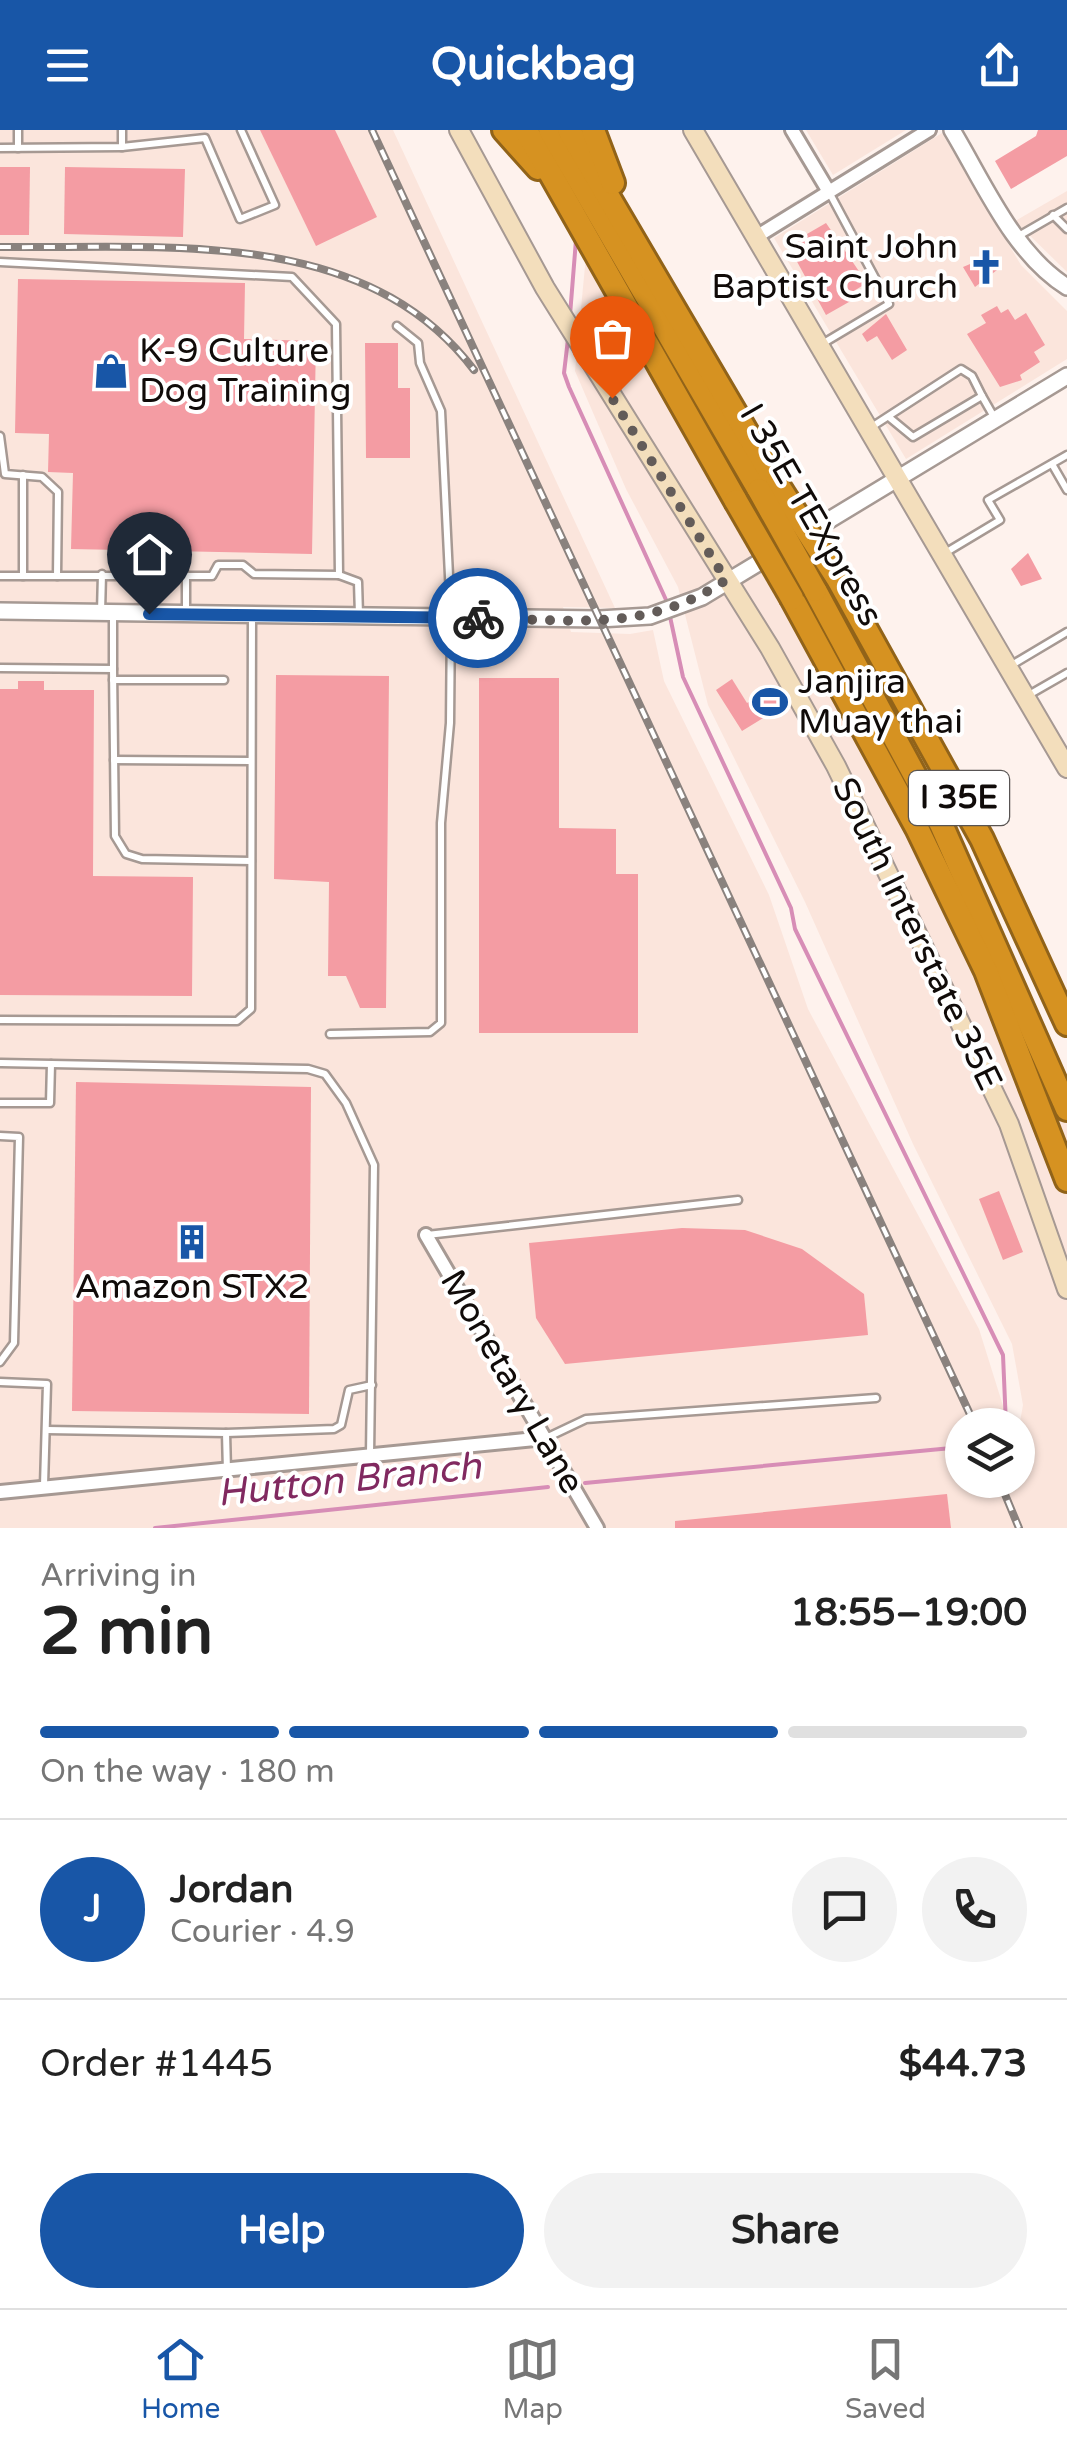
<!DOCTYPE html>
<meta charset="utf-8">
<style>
:root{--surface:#fff;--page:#f2f2f2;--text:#222;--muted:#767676;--line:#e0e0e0;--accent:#1856a7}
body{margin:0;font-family:"Varela Round",sans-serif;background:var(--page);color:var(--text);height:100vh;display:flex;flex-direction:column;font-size:38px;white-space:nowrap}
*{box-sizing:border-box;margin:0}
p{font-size:32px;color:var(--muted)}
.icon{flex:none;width:55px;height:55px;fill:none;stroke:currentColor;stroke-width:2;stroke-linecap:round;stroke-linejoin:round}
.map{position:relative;height:1398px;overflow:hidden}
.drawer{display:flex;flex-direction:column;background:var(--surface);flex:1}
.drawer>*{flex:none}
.buttons{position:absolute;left:945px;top:1278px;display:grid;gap:20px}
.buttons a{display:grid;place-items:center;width:90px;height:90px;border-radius:50%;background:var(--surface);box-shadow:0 2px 8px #0004;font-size:50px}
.pin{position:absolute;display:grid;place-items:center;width:85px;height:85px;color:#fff;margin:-102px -42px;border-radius:50% 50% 50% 0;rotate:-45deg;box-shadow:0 0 10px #0007}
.pin .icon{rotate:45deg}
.courier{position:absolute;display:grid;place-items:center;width:100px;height:100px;margin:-50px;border:8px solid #1856a7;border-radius:50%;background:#fff;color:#222;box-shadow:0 2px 12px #0007}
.overview em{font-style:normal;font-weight:700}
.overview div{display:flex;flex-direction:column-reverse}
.overview{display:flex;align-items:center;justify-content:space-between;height:170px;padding:0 40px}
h1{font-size:65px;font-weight:700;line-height:75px}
.bar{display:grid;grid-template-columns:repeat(4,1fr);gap:15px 10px;align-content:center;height:120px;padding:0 40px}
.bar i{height:12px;border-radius:8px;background:var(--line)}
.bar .on{background:var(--accent)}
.bar p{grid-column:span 4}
.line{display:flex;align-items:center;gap:25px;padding:0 40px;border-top:2px solid var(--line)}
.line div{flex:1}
.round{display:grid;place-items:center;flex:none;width:105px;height:105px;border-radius:52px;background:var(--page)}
.cta{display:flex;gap:20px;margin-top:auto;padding:20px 40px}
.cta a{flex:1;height:115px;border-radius:60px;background:var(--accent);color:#fff;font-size:40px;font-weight:700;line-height:115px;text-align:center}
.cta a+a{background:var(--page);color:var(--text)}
header{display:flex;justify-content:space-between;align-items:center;height:130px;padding:0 40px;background:var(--accent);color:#fff;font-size:45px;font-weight:700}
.tabs{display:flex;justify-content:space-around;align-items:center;height:140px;border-top:2px solid var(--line);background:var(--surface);font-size:28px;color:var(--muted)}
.tabs a{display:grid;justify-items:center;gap:5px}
.tabs .on{color:var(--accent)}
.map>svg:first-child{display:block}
</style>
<header><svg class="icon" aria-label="menu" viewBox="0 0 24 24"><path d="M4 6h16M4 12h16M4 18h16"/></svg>Quickbag<svg class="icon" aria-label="share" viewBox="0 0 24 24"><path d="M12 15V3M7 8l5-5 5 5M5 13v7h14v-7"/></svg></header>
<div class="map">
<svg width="1067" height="1398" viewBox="0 0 1067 1398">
<rect width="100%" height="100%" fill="#fef2ed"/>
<!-- built -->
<g fill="#fbe5dc">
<path d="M0 0H393L615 478 563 477 571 502 630 504 653 500 664 551 769 765 808 879 979 1199 1009 1295H962V1350H1018V1303L1023 1275 1012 1214 913 1014 805 772 708 575 678 457 626 359 575 241 588 105 974 774 1067 959V1398H0Z"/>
<path d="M806 0H906L833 45Z"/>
<path d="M942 3 1021 135 1067 181V229L906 329 774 108Z"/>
<path d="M1067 61V142L1015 91Z"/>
</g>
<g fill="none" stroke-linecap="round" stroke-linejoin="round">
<!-- stream -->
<g stroke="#d78db6" stroke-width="4">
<path d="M570 185 576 110"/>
<path d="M568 209 564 243 569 257 667 472"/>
<path d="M669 482 683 547 791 778 795 799 1003 1225 1006 1295"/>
<path d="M585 1353 962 1317"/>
<path d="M155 1398 548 1357"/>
</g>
</g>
<!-- building -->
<g fill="#f49ca3">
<path d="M260 0H335L377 87 316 116Z"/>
<path d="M1038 0H1067V26L1011 59 995 31 1036 6Z"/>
<path d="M0 37H30L29 105H0Z"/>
<path d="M65 37 185 39 183 107 64 104Z"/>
<path d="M826 93 867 153 852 162 856 168 826 185 788 115Z"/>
<path d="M989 126 997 140 975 157 963 137Z"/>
<path d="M18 149 245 153 244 209 316 211 312 424 71 419 73 343 48 342 49 304 15 303Z"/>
<path d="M997 176 1001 183 1008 179 1015 190 1026 183 1045 215 1034 222 1040 232 1020 245 1022 250 1000 257 967 204 986 193 981 185Z"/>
<path d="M886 184 907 220 892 230 877 206 867 212 862 204Z"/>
<path d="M365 213H398V258H410V328H366Z"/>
<path d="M1028 423 1042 449 1021 456 1011 439Z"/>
<path d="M276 545 389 546 386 878H360L346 846H328L329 752 274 749Z"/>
<path d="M479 548H559V698L616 699V744H638V903H479Z"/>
<path d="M732 549 747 573 774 556 786 574 742 601 716 560Z"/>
<path d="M18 551H44V560H94L93 746 193 747 192 866 0 865V559H18Z"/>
<path d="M76 952 311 957 309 1284 72 1281Z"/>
<path d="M999 1061 1023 1122 1003 1130 979 1069Z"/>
<path d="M682 1098 745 1100 802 1119 864 1164 868 1205 565 1234 536 1188 529 1113Z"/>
<path d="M947 1364 951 1398H675V1391Z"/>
</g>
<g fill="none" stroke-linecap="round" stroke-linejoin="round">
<defs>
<g id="service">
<path d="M18 0V18"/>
<path d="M122 17V0"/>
<path d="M0 18 122 17 205 8 240 89 275 75 241 0"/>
<path d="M1053 85 1067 99"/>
<path d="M1017 107 1067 78"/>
<path d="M0 132 292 147 336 194 339 445"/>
<path d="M822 214 889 174 829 62"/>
<path d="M982 266 994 287"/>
<path d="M870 298 961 239 972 246 982 266 913 307 890 288"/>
<path d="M0 306 5 344 42 347 58 362 57 446H212L218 435H243L254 444 339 445 358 452 359 485"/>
<path d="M1052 334 1067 360"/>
<path d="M945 423 1000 390 988 370 1067 325"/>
<path d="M0 446H23V345"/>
<path d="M23 446H57"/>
<path d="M101 482 102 444"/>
<path d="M186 483V445"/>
<path d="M1010 536 1067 502"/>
<path d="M0 538 113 539V483"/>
<path d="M113 539 115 706 126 724 142 729 251 731"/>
<path d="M113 550H224"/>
<path d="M1027 566 1067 543"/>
<path d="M114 630 251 631"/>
<path d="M0 890 237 891 251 879 252 486"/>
<path d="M330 904 430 902 441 893V693L450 593 451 487 441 281 420 233 418 213 397 196"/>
<path d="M1 933 308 939 325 944 346 973 374 1035 370 1325"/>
<path d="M0 973H50L51 934"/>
<path d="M0 1006 19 1007 14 1213 0 1232"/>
<path d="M427 1105 738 1070"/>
<path d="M0 1252 47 1254 44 1355"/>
<path d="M47 1300 226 1303 227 1341"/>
<path d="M226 1303 334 1299 341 1295 349 1260 372 1255"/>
<path d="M546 1308 586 1289 876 1268"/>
</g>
<g id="minor">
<path d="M792 0 829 62"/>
<path d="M756 107 929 0"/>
<path d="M426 1105 597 1398"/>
<path d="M0 1362 545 1308"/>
</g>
<g id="tertiary">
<path d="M952 0C984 53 1013 123 1067 157"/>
<path d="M0 481 599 489 650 486 702 467 1067 246"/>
</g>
<g id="secondary">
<path d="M459 0 545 158 770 518 836 636 1009 994 1067 1159"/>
<path d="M693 0 1067 638"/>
</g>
<g id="motorway">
<path d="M504 0 538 38"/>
<path d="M526 0 736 371"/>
<path d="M550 0 759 360"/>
<path d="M569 0 777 354"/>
<path d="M593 0 613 53"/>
<path d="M838 449 982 709 1067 894"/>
<path d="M815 460 941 694 1067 979"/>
<path d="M792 468 917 698 986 841 1067 1050"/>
</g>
</defs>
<!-- service casing -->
<use href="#service" stroke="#a69993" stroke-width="11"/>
<!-- minor casing -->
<use href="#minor" stroke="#a69993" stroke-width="18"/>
<!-- tertiary casing -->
<use href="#tertiary" stroke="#a69993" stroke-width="20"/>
<!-- secondary casing -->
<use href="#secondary" stroke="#a69993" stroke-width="22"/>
<!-- motorway casing -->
<use href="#motorway" stroke="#916319" stroke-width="28"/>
<!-- service -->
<use href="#service" stroke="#fff" stroke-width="6"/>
<!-- minor -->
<use href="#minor" stroke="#fff" stroke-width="12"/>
<!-- tertiary -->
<use href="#tertiary" stroke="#fff" stroke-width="15"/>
<!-- secondary -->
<use href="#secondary" stroke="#f3debc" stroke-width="18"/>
<!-- motorway -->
<use href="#motorway" stroke="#d69221" stroke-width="22"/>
<defs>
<g id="rail">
<path d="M372 0 975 1295"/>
<path d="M0 117C163 119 364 95 474 240"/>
<path d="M999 1350 1019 1398"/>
</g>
</defs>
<!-- rail casing -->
<use href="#rail" stroke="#8a827e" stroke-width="8"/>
<!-- rail -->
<use href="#rail" stroke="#fff" stroke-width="4" stroke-dasharray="11" stroke-linecap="butt"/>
<defs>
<g id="motorway-bridge">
<path d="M777 354 838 449"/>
<path d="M759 360 815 460"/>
<path d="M736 371 792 468"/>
</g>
</defs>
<!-- motorway-bridge casing -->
<use href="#motorway-bridge" stroke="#916319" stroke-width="28" stroke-linecap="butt"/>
<!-- motorway-bridge -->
<use href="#motorway-bridge" stroke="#d69221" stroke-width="22"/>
</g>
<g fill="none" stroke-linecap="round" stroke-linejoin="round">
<!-- done -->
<path stroke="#635c59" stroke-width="10" stroke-dasharray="0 18" d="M478 488C569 489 646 504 726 450L612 268"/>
<!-- route -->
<path stroke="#1856a7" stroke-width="12" d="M149 484 478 488"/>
</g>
<!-- icons -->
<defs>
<symbol id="church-bare" viewBox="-9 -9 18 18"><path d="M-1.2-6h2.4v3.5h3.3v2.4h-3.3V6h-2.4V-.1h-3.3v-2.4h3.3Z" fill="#1856a7" stroke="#fff" stroke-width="2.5" paint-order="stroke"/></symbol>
<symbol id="shop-bare" viewBox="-9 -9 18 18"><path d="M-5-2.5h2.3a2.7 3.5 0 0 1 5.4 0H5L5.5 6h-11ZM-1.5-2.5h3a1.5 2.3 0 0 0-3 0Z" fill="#1856a7" stroke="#fff" stroke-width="2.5" paint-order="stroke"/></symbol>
<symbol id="stadium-bare" viewBox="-9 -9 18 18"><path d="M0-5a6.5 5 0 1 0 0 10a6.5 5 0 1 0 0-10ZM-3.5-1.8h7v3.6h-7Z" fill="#1856a7" stroke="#fff" stroke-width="2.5" paint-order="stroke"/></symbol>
<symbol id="building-bare" viewBox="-9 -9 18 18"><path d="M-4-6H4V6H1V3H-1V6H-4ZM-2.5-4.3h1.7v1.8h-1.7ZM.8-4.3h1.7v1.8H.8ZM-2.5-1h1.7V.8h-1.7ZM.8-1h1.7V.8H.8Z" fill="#1856a7" stroke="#fff" stroke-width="2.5" paint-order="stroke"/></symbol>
</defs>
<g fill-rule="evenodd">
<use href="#church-bare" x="961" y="112" width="50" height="50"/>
<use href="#shop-bare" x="86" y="216" width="50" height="50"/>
<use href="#stadium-bare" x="745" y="547" width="50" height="50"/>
<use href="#building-bare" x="167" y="1087" width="50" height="50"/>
</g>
<g text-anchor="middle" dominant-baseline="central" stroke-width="8" stroke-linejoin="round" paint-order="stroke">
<!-- shield labels -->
<rect fill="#fff" stroke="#585453" stroke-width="2.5" x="909" y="641" width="100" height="54" rx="8"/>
<g font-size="32" font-weight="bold" fill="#100b09">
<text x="959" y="668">I 35E</text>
</g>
<!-- poi labels -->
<g font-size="35" fill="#100b09" stroke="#fff" text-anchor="start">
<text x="958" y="117" text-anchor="end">Saint John<tspan x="958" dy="40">Baptist Church</tspan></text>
<text x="139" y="221">K-9 Culture<tspan x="139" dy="40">Dog Training</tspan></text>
<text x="798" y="552">Janjira<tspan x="798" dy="40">Muay thai</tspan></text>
<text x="192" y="1157" text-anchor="middle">Amazon STX2</text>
</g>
<!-- street labels -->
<g font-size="35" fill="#100b09" stroke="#fff">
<text transform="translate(811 385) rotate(60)">I 35E TEXpress</text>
<text transform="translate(917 804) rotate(64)">South Interstate 35E</text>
<text transform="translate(512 1252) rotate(60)">Monetary Lane</text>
</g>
<!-- water labels -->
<g font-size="38" font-style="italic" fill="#812960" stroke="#fff">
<text transform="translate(349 1350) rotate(-6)">Hutton Branch</text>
</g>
</g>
</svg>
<div class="buttons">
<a><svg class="icon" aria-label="layers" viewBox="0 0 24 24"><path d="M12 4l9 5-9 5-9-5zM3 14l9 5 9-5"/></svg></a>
</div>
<div class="pin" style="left:612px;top:268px;background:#ea580c"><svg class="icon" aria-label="bag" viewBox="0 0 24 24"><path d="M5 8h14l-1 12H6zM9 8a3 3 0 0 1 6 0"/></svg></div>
<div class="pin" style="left:149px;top:484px;background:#1f2937"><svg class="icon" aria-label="home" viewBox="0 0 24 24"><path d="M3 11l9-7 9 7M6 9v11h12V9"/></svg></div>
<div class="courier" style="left:478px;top:488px"><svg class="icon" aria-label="bike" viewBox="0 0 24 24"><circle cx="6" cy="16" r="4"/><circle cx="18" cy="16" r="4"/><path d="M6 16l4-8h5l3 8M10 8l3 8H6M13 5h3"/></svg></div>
</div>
<section class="drawer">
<div class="overview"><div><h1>2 min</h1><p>Arriving in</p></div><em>18:55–19:00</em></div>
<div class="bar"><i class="on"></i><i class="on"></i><i class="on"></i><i></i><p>On the way · 180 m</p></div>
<div class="line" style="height:180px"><b class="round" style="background:var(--accent);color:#fff">J</b><div><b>Jordan</b><p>Courier · 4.9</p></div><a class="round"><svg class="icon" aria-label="chat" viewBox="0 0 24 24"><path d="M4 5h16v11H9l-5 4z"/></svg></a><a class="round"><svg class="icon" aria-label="phone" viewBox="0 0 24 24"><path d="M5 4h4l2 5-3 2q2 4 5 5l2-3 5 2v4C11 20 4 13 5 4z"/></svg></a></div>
<div class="line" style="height:130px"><div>Order #1445</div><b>$44.73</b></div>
<div class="cta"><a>Help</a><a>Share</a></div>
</section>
<nav class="tabs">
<a class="on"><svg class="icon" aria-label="home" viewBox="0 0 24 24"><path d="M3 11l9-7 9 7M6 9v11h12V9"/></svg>Home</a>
<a><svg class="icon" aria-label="map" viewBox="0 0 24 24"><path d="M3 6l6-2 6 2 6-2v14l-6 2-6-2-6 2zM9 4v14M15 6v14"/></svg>Map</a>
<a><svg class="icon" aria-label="saved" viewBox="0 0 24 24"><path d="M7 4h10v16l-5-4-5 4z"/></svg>Saved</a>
</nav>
